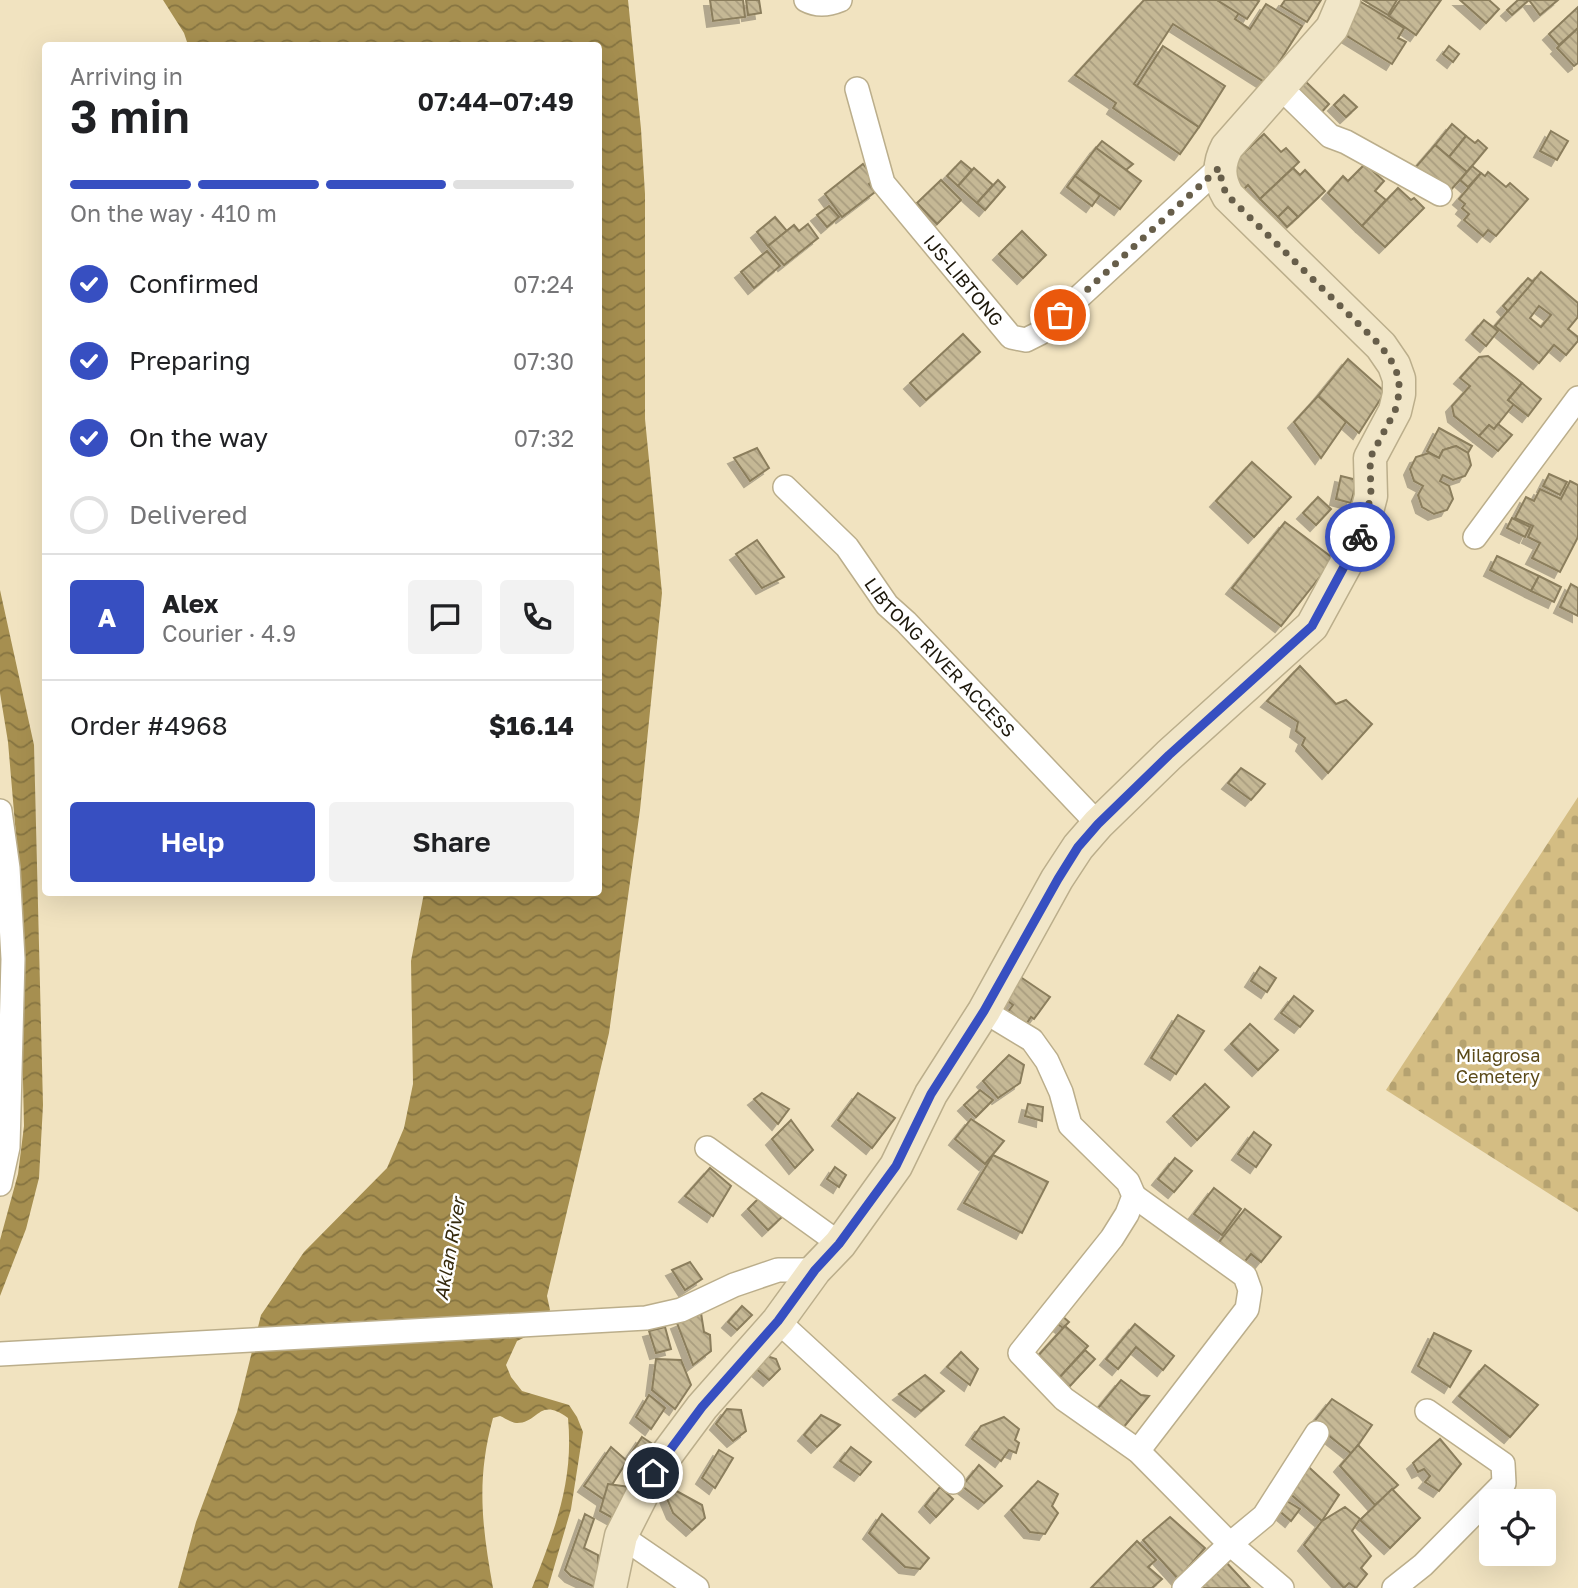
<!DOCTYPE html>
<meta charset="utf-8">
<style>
:root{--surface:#fff;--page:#f2f2f2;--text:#202124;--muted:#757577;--line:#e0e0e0;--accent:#374fc1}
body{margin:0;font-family:"Golos Text",sans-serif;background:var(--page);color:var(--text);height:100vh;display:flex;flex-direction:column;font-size:26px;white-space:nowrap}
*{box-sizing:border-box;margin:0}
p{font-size:23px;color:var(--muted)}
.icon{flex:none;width:38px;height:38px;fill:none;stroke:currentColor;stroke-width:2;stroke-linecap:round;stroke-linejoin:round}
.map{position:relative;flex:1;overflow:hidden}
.panel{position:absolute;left:42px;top:42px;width:560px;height:854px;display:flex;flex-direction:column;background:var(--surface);border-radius:7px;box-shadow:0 7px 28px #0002}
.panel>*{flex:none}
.controls{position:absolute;left:1479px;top:1489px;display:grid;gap:14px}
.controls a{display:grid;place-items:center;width:77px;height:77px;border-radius:7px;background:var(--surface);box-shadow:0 7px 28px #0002;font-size:35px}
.pin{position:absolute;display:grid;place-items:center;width:60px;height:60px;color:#fff;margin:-30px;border:4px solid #fff;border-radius:50%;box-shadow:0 2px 7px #0007}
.courier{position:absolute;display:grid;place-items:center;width:70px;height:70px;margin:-35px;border:5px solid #374fc1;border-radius:50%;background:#fff;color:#222;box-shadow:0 2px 9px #0007}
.overview em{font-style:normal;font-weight:600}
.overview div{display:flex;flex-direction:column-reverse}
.overview{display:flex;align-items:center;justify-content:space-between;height:119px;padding:0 28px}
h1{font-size:46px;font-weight:600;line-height:52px}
.bar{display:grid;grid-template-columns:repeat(4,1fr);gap:10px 7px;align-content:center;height:84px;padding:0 28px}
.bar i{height:9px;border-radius:5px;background:var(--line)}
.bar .on{background:var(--accent)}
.bar p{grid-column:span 4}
.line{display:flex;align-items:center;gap:18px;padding:0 28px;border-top:2px solid var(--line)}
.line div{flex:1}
.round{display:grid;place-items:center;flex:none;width:74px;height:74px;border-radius:7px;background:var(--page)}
ol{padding:0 28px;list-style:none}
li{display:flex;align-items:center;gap:21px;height:77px}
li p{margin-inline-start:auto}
li .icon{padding:7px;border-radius:50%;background:var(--accent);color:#fff;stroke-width:4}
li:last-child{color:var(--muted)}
li i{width:38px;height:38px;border:4px solid var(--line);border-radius:50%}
.button{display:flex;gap:14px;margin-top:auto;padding:14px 28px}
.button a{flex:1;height:80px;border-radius:7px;background:var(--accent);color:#fff;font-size:28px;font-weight:600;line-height:80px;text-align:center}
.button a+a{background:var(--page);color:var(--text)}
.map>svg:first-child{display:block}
</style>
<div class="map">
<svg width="1578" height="1588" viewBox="0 0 1578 1588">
<defs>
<pattern id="cemetery-stones" width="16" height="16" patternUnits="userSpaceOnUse" patternTransform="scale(1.75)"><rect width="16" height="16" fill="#d4bd83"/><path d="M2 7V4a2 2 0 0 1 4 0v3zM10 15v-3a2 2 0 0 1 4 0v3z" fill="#b5a270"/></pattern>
<pattern id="water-waves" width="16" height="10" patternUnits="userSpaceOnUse" patternTransform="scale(1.75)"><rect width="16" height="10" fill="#a68f50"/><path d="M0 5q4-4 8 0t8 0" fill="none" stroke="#867441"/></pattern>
<pattern id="building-back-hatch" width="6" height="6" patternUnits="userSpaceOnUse" patternTransform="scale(1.75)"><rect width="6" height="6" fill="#c5b895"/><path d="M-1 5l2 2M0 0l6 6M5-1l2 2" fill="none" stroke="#a99d7f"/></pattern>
<filter id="shadow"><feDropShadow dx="-6" dy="6" stdDeviation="0" flood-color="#0004"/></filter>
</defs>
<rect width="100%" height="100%" fill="#f1e3c0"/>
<!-- cemetery -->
<path fill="url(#cemetery-stones)" d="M1578 797V1212L1386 1090Z"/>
<!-- water -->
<g fill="url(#water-waves)">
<path d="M163 0H628L641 129 645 194V419L662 593 640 810 609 1033 547 1296 550 1310 542 1329 517 1341 506 1365 511 1377 522 1391 569 1405 577 1417 583 1432 571 1509 548 1588H532C555 1529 574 1482 568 1418 538 1396 539 1424 516 1423 510 1422 505 1418 500 1416L493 1418C476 1480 482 1526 493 1588H178L196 1522 237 1412 261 1315 304 1252 387 1168 404 1128 413 1084 411 961 424 893 598 892V46L188 45 184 33Z"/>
<path d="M0 590 34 745 43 1105 39 1178 26 1229 0 1296V1240L18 1174 24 1126 18 859 8 742 0 693Z"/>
</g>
<!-- building -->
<g fill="url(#building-back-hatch)" stroke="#8b7e5d" stroke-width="2" fill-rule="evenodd" filter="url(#shadow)">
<path d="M710 0H743L745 17 713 21Z"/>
<path d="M746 0H759L761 13 748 15Z"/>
<path d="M1144 0H1217L1239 13 1235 19 1250 29 1266 4 1302 26 1266 83 1173 24 1134 84 1199 127 1180 154 1113 108 1116 103 1075 75Z"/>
<path d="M1217 0H1256L1259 1 1247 19Z"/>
<path d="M1285 0H1321L1307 22 1281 6Z"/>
<path d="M1363 0H1397L1388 15Z"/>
<path d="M1400 0H1441L1416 35 1389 16Z"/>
<path d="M1460 0H1489L1499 9 1486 23Z"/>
<path d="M1518 0H1529L1512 15 1507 10Z"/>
<path d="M1529 0H1558L1540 15Z"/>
<path d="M1361 2 1404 28 1398 38 1406 42 1392 64 1342 33Z"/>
<path d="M1578 7V28L1559 45 1549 34Z"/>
<path d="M1578 28V63L1574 66 1557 48Z"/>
<path d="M1163 46 1225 86 1199 127 1137 86Z"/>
<path d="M1449 46 1459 54 1453 62 1443 54Z"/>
<path d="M1304 80 1329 104 1319 115 1294 91Z"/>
<path d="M1344 95 1357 107 1346 117 1334 105Z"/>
<path d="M1452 124 1466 136 1449 157 1435 145Z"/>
<path d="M1551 131 1568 141 1557 160 1540 151Z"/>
<path d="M1264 134 1281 152 1286 148 1299 162 1260 199 1248 185 1243 190 1235 182 1236 160Z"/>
<path d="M1466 136 1475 143 1478 140 1487 148 1467 172 1449 157Z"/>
<path d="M1102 141 1133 164 1126 170 1096 148Z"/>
<path d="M1435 145 1467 172 1449 192 1415 168Z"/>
<path d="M1096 148 1141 181 1120 209 1075 176Z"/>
<path d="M961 161 972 170 958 186 947 176Z"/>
<path d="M863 164 875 179 869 184 875 192 842 217 825 194Z"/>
<path d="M1365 164 1384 181 1375 191 1386 200 1362 226 1328 193 1343 176 1348 181Z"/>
<path d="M1472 166 1481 173 1468 187 1460 180Z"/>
<path d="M974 168 993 185 977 203 958 186Z"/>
<path d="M1293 168 1300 175 1305 170 1325 191 1298 217 1288 207 1278 217 1260 199Z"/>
<path d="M1488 172 1506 187 1510 183 1528 199 1496 236 1488 230 1483 236 1464 220 1469 214 1462 208 1465 204 1459 199 1481 173 1485 176Z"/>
<path d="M1075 176 1100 195 1092 206 1067 187Z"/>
<path d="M941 180 961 200 937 224 917 203Z"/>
<path d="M998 180 1005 187 985 210 977 203Z"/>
<path d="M1398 188 1411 200 1414 198 1424 208 1385 247 1362 226Z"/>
<path d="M829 206 839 217 827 227 817 215Z"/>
<path d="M1288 207 1298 217 1287 227 1278 217Z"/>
<path d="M775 217 787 231 768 246 757 232Z"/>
<path d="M808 224 818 238 784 265 768 246 794 225 799 231Z"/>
<path d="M1022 231 1046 255 1023 278 999 254Z"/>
<path d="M767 251 780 266 754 288 741 272Z"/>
<path d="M1541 272 1578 303V317L1568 329 1578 337V341L1566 355 1554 345 1539 363 1495 326ZM1539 306 1551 315 1541 327 1530 318Z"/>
<path d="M1528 278 1533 282 1508 311 1503 306Z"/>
<path d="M1484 320 1498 331 1486 346 1472 334Z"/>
<path d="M963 334 980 352 926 400 910 383Z"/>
<path d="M1488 356 1522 383 1508 400 1514 404 1494 429 1489 425 1479 436 1454 416 1452 406 1470 386 1460 378 1479 357Z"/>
<path d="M1348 359 1385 392 1359 433 1318 396Z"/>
<path d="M1522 383 1541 399 1528 416 1508 400Z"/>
<path d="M1318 396 1346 422 1321 458 1294 422Z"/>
<path d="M1498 424 1512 435 1498 451 1479 436 1489 425 1494 429Z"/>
<path d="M1439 428 1472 446 1468 453 1456 446 1443 450 1439 458 1427 451Z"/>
<path d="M1456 446 1468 453 1471 465 1465 476 1453 480 1443 475 1440 481 1449 486 1453 499 1447 510 1434 514 1422 507 1418 495 1423 486 1414 481 1410 469 1416 457 1429 453 1439 458 1443 450Z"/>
<path d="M757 448 769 468 750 481 734 458Z"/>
<path d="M1252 462 1291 497 1254 537 1216 501Z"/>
<path d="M1549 474 1567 482 1560 495 1543 486Z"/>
<path d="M1341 476 1357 480 1351 503 1336 499Z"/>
<path d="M1570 481 1578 485V537L1560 572 1532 558 1540 543 1528 537 1533 526 1515 518 1526 497 1534 501 1540 489 1561 499Z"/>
<path d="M1318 497 1331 509 1316 525 1303 513Z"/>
<path d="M1512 518 1530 527 1525 537 1507 528Z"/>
<path d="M1285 522 1334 559 1281 626 1232 588Z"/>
<path d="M757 540 784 577 762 588 736 554Z"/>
<path d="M1497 556 1539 576 1531 591 1490 570Z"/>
<path d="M1539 576 1561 587 1554 602 1531 591Z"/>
<path d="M1571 584 1578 588V616L1560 607Z"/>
<path d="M1300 666 1336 704 1346 700 1372 724 1328 773 1302 745 1305 738 1296 731 1298 722 1267 701Z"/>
<path d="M1241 768 1265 784 1251 800 1228 783Z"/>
<path d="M1260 967 1276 978 1267 992 1251 981Z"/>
<path d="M1019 976 1050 997 1034 1019 1031 1017 1025 1026 1007 1013 1013 1005 1004 998Z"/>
<path d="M1294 996 1313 1011 1300 1027 1281 1013Z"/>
<path d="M1178 1015 1204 1031 1176 1074 1151 1058Z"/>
<path d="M1250 1024 1278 1050 1258 1070 1231 1044Z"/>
<path d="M1009 1055 1024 1065 1020 1083 998 1098 983 1081Z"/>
<path d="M1205 1084 1229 1107 1197 1140 1173 1116Z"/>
<path d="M980 1090 993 1100 976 1117 964 1105Z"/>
<path d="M762 1093 789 1109 778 1124 754 1099Z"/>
<path d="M858 1093 895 1118 872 1148 838 1120Z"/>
<path d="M1028 1104 1043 1107 1042 1121 1025 1116Z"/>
<path d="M971 1119 1004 1141 985 1164 955 1139Z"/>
<path d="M791 1120 813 1150 795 1168 772 1139Z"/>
<path d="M1254 1132 1271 1145 1256 1167 1238 1154Z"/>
<path d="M993 1155 1048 1182 1022 1233 964 1203Z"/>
<path d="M1175 1158 1192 1171 1174 1192 1158 1179Z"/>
<path d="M835 1167 846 1175 839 1187 827 1179Z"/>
<path d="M710 1168 731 1186 713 1216 685 1196Z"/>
<path d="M1214 1188 1241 1209 1222 1235 1194 1214Z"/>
<path d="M761 1196 782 1217 768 1230 748 1209Z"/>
<path d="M1245 1209 1281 1237 1261 1262 1251 1254 1241 1266 1216 1246Z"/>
<path d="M690 1262 702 1279 685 1290 672 1270Z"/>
<path d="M742 1306 752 1315 737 1330 728 1322Z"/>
<path d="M701 1313 704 1332 710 1335 711 1351 693 1365 677 1323Z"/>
<path d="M1061 1315 1069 1322 1063 1328 1055 1322Z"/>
<path d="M1135 1324 1174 1356 1163 1370 1136 1347 1118 1369 1106 1359Z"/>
<path d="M1065 1326 1088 1346 1059 1378 1036 1358Z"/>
<path d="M665 1327 671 1349 656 1353 649 1331Z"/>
<path d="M1434 1333 1471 1351 1450 1387 1418 1366Z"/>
<path d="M1085 1350 1095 1359 1069 1387 1059 1378Z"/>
<path d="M755 1352 776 1359 780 1369 769 1380 746 1360Z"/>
<path d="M961 1352 978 1369 970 1385 947 1367Z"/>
<path d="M656 1359 681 1360 691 1385 675 1409 652 1390Z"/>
<path d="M1485 1365 1538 1405 1510 1437 1459 1396Z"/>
<path d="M925 1375 944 1391 921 1411 899 1394Z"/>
<path d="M1121 1380 1141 1395 1149 1396 1123 1428 1098 1408Z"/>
<path d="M649 1395 665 1408 651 1429 636 1417Z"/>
<path d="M1332 1399 1372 1425 1352 1454 1313 1423Z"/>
<path d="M727 1409 741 1410 746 1431 733 1441 716 1424Z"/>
<path d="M821 1415 840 1425 817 1447 804 1435Z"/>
<path d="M1004 1417 1019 1429 1015 1440 1019 1443 1016 1453 1009 1450 1001 1461 972 1439 981 1426Z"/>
<path d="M642 1437 657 1447 642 1468 628 1458Z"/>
<path d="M1440 1439 1461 1464 1439 1491 1425 1482 1430 1476 1424 1469 1418 1472 1413 1463Z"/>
<path d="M1358 1445 1398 1485 1375 1505 1340 1466Z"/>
<path d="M611 1447 627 1461 603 1499 584 1486Z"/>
<path d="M851 1447 871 1462 860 1475 840 1461Z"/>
<path d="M719 1450 733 1458 715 1488 702 1478Z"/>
<path d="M1301 1460 1339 1495 1322 1521 1281 1486Z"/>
<path d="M979 1465 1002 1486 984 1503 962 1486Z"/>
<path d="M1038 1481 1058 1494 1052 1506 1058 1513 1045 1534 1030 1532 1011 1510Z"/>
<path d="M660 1482 702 1505 705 1518 692 1530 673 1513Z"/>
<path d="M608 1484 637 1488 622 1523 600 1511Z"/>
<path d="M940 1487 953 1499 936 1517 925 1506Z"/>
<path d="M1392 1489 1420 1518 1390 1548 1360 1520Z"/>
<path d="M1285 1500 1300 1509 1291 1521 1278 1510Z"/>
<path d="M1345 1507 1360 1519 1352 1531 1371 1556 1361 1568 1367 1574 1356 1588 1349 1583 1344 1588 1304 1545 1322 1521Z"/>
<path d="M585 1514 594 1519 584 1548 598 1555V1566L604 1568 597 1588 571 1576 565 1570Z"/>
<path d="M882 1514 929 1558 920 1569 905 1567 869 1533Z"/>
<path d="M1170 1517 1205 1548 1178 1579 1143 1540Z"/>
<path d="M1137 1541 1156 1560 1148 1567 1162 1579 1152 1588H1091Z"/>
<path d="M1225 1561 1250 1588H1195Z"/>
</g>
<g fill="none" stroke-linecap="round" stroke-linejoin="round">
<defs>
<g id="street">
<path d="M806 0C817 6 828 5 840 0"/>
<path d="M1281 88 1330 136 1346 142 1440 194"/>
<path id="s1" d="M857 89 883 183 1011 337 1026 340 1040 333 1219 168"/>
<path id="s2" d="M785 487 847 547 887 605 906 622 1098 824"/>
<path d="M1475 537 1578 398"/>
<path d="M0 811 8 868 13 959 8 1147 0 1184"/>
<path d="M984 1011 1032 1040 1047 1061 1061 1092 1070 1125 1128 1182 1134 1196 1127 1214 1112 1238 1020 1353 1064 1399 1138 1451 1230 1544 1282 1588"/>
<path d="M707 1148 840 1244"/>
<path d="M1134 1196 1245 1276 1250 1290 1247 1309 1138 1451"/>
<path d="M778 1321 953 1482"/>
<path d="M0 1354 646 1318 681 1310 734 1285 778 1270H815"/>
<path d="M621 1536 697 1588"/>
<path d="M1184 1588 1230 1544 1264 1516 1317 1433"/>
<path d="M1394 1588 1423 1565 1504 1483 1503 1464 1427 1411"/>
</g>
<path id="secondary" d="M610 1588 621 1536 653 1473 702 1407 778 1321 815 1270 840 1244 896 1166 931 1094 984 1011 1057 879 1078 847 1098 824 1169 755 1312 626 1360 538 1371 496 1370 458 1395 411 1399 394V379L1394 365 1381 346 1228 196C1218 179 1218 164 1227 147L1332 28 1344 0"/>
</defs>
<!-- street casing -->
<use href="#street" stroke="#bbae8b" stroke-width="26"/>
<!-- secondary casing -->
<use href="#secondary" stroke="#bbae8b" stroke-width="35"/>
<!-- street -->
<use href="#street" stroke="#fff" stroke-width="23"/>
<!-- secondary -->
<use href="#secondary" stroke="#f1e6c8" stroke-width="32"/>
</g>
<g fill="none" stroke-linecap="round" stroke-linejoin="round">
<!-- done -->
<path stroke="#675e4a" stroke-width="7" stroke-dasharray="0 12.6" d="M1060 315 1219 168 1223 187 1228 196 1381 346 1394 365 1399 379V394L1395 411 1370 458 1371 496 1360 537"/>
<!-- route -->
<path stroke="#374fc1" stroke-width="9" d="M653 1473 702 1407 778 1321 815 1270 839 1244 896 1166 931 1094 984 1011 1058 879 1078 847 1098 824 1169 755 1312 626 1360 537"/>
</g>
<g text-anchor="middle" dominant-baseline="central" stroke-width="5" stroke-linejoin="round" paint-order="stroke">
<!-- street labels -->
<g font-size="18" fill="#1c170a" stroke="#fff">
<text stroke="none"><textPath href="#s1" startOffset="224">IJS-LIBTONG</textPath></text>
<text stroke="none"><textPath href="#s2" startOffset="231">LIBTONG RIVER ACCESS</textPath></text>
</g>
<!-- park labels -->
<g font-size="18" fill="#5b4a19" stroke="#fff">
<text x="1498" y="1055">Milagrosa<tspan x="1498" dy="21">Cemetery</tspan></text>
</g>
<!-- water labels -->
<g font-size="19" font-style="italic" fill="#352a0d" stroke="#fff">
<text transform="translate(449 1249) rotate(-80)">Aklan River</text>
</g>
</g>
</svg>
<div class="controls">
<a><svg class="icon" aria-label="locate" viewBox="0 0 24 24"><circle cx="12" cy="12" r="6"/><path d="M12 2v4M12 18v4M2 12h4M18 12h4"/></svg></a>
</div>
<div class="pin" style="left:1060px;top:315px;background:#ea580c"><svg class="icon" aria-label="bag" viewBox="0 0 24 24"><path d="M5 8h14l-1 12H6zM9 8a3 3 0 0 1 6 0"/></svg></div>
<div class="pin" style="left:653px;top:1473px;background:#1f2937"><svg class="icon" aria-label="home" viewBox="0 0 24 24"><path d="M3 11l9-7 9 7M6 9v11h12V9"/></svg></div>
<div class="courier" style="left:1360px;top:537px"><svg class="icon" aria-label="bike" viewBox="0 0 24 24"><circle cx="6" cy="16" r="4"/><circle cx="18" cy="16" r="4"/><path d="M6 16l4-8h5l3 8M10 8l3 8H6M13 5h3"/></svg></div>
<section class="panel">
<div class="overview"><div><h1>3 min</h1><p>Arriving in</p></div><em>07:44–07:49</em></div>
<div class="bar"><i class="on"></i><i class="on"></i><i class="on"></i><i></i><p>On the way · 410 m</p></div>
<ol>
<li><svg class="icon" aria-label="check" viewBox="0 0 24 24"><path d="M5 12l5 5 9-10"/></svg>Confirmed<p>07:24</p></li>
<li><svg class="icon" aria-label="check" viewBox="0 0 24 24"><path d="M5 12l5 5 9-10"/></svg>Preparing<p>07:30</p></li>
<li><svg class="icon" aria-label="check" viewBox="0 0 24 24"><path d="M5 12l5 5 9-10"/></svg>On the way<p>07:32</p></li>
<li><i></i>Delivered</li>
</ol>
<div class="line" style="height:126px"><b class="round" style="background:var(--accent);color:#fff">A</b><div><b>Alex</b><p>Courier · 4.9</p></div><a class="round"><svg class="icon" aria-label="chat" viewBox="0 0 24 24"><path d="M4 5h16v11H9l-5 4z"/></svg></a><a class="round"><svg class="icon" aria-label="phone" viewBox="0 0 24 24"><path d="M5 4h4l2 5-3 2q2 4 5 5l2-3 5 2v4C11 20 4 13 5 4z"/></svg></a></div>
<div class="line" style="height:91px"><div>Order #4968</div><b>$16.14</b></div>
<div class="button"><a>Help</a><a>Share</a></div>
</section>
</div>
